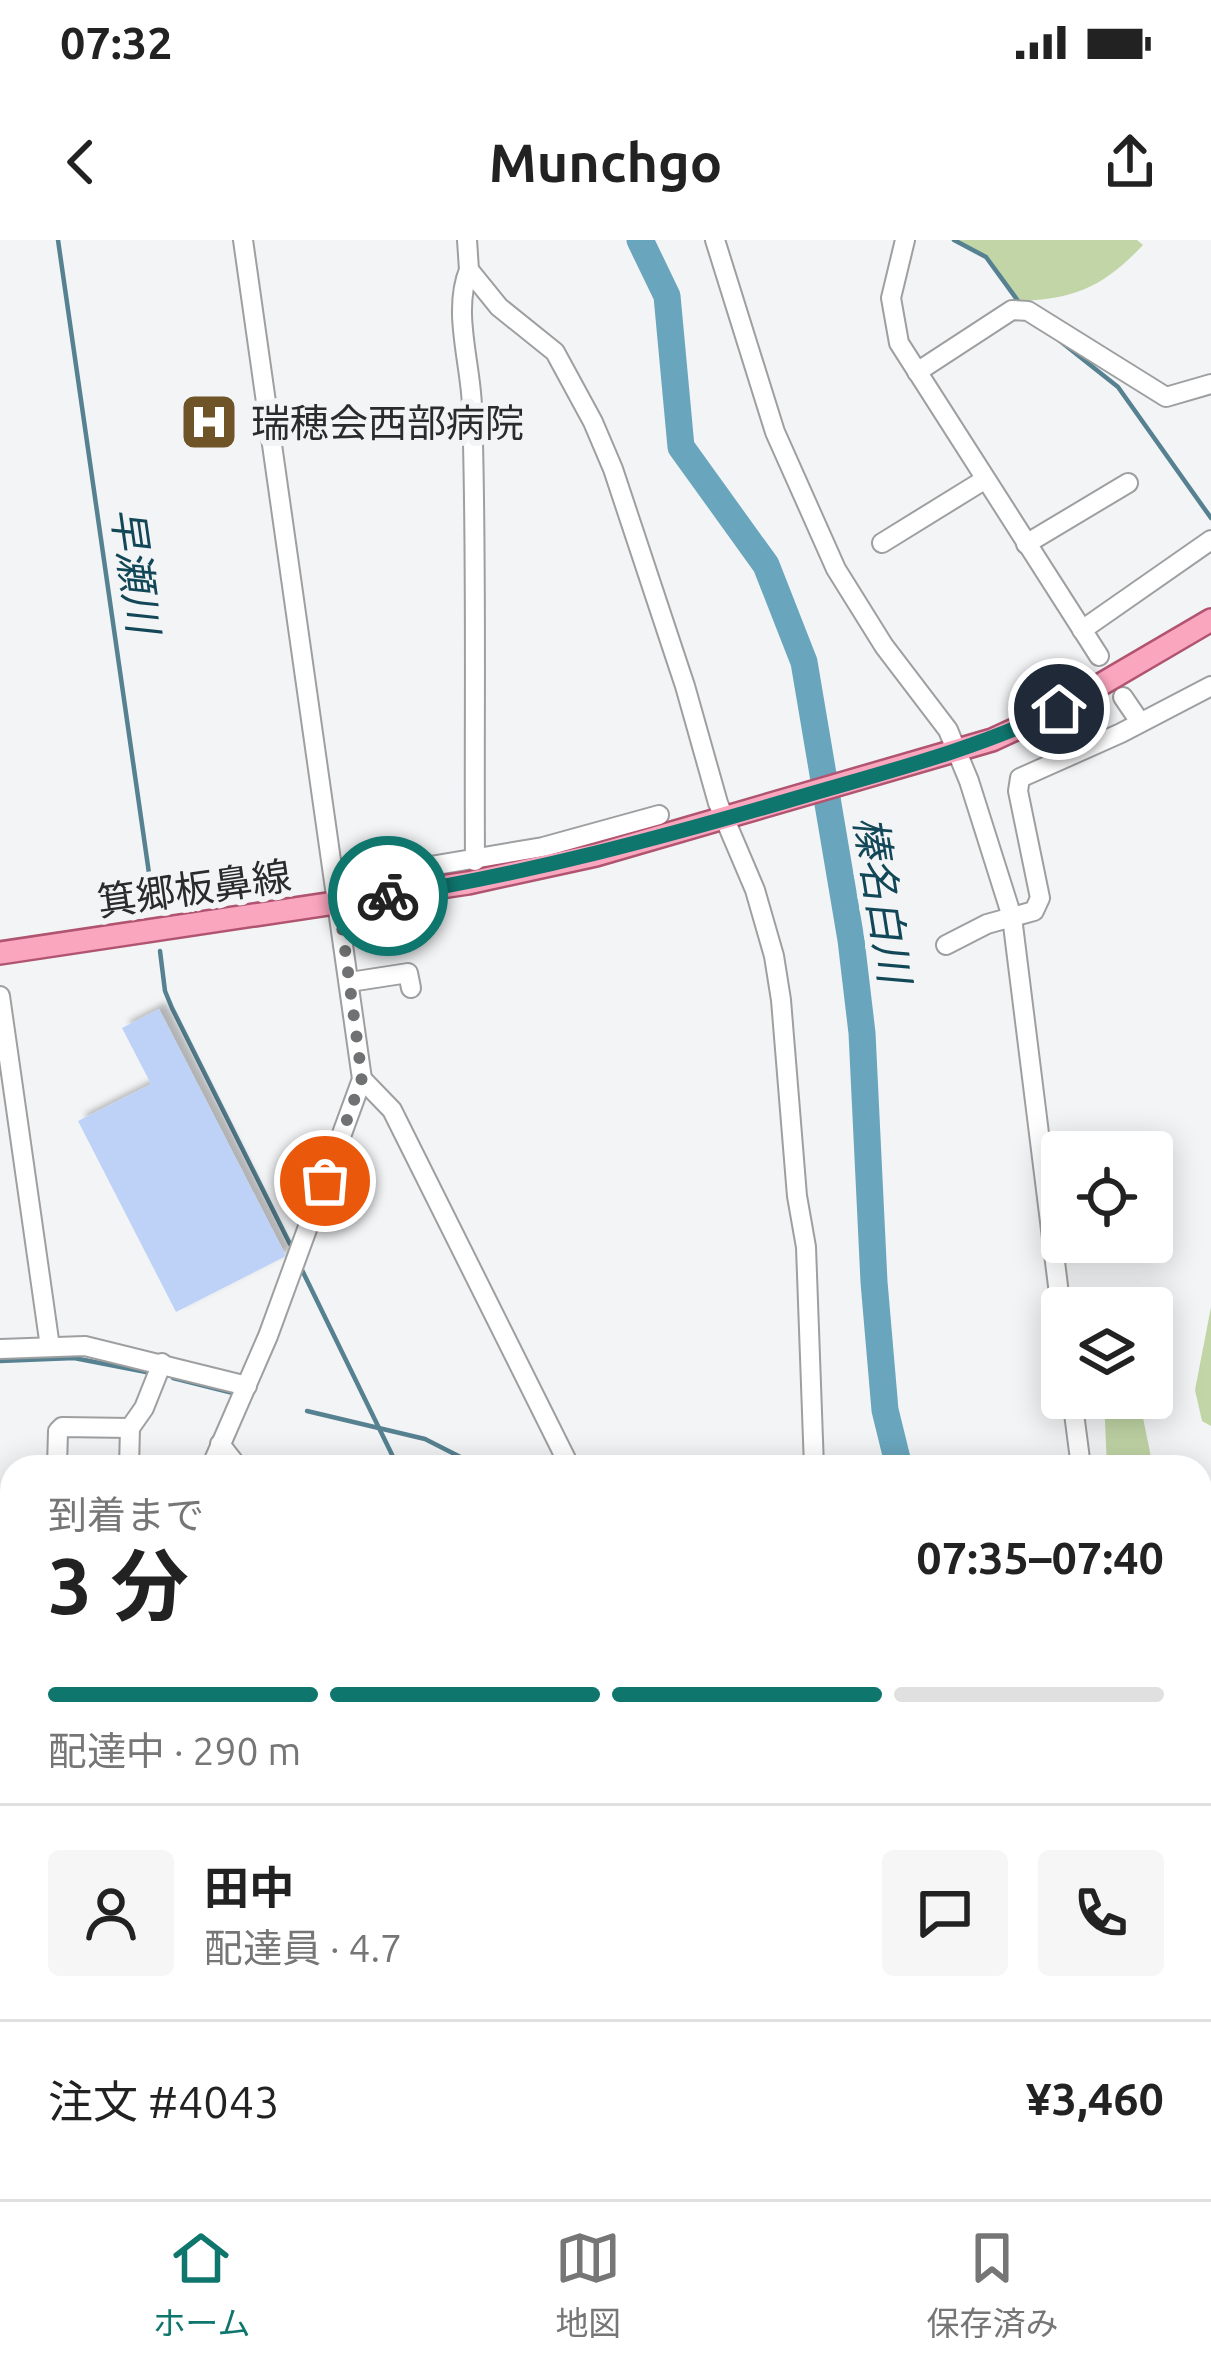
<!DOCTYPE html>
<html lang="ja">
<meta charset="utf-8">
<style>
:root{--surface:#fff;--page:#f6f6f6;--text:#222;--muted:#767676;--line:#e0e0e0;--accent:#0f766e}
body{margin:0;font-family:Ubuntu,"Noto Sans JP",sans-serif;background:var(--page);color:var(--text);height:100vh;display:flex;flex-direction:column;font-size:45px;white-space:nowrap}
*{box-sizing:border-box;margin:0}
p{font-size:39px;color:var(--muted)}
.icon{flex:none;width:66px;height:66px;fill:none;stroke:currentColor;stroke-width:2;stroke-linecap:round;stroke-linejoin:round}
.map{position:relative;flex:1;overflow:hidden}
.sheet{position:absolute;left:0px;top:1215px;width:1212px;height:744px;display:flex;flex-direction:column;background:var(--surface);border-radius:36px 36px 0 0;box-shadow:0 6px 30px #0003}
.sheet>*{flex:none}
.buttons{position:absolute;left:1041px;top:891px;display:grid;gap:24px}
.buttons a{display:grid;place-items:center;width:132px;height:132px;border-radius:12px;background:var(--surface);box-shadow:0 6px 30px #0003;font-size:60px}
.pin{position:absolute;display:grid;place-items:center;width:102px;height:102px;color:#fff;margin:-51px;border:6px solid #fff;border-radius:50%;box-shadow:0 3px 12px #0007}
.courier{position:absolute;display:grid;place-items:center;width:120px;height:120px;margin:-60px;border:9px solid #0f766e;border-radius:50%;background:#fff;color:#222;box-shadow:0 3px 15px #0007}
.summary em{font-style:normal;font-weight:700}
.summary div{display:flex;flex-direction:column-reverse}
.summary{display:flex;align-items:center;justify-content:space-between;height:204px;padding:0 48px}
h1{font-size:78px;font-weight:700;line-height:90px}
.bar{display:grid;grid-template-columns:repeat(4,1fr);gap:18px 12px;align-content:center;height:144px;padding:0 48px}
.bar i{height:15px;border-radius:9px;background:var(--line)}
.bar .selected{background:var(--accent)}
.bar p{grid-column:span 4}
.line{display:flex;align-items:center;gap:30px;padding:0 48px;border-top:3px solid var(--line)}
.line div{flex:1}
.round{display:grid;place-items:center;flex:none;width:126px;height:126px;border-radius:12px;background:var(--page)}
.status{display:flex;justify-content:space-between;align-items:center;height:84px;padding:0 60px;background:var(--surface);direction:ltr}
.status svg{height:33px;fill:currentColor}
header{display:flex;justify-content:space-between;align-items:center;height:156px;padding:0 48px;background:var(--surface);font-size:54px;font-weight:700}
.menu{display:flex;justify-content:space-around;align-items:center;height:168px;border-top:3px solid var(--line);background:var(--surface);font-size:33px;color:var(--muted)}
.menu a{display:grid;justify-items:center;gap:6px}
.menu .selected{color:var(--accent)}
.map>svg:first-child{display:block}
</style>
<div class="status"><b>07:32</b><svg viewBox="0 0 49 12"><path d="M0 12V9h3v3zM5 12V6h3v6zM10 12V3h3v9zM15 12V0h3v12zM26 1h20v11H26zM47 4h2v5h-2z"/></svg></div>
<header><svg class="icon" aria-label="back" viewBox="0 0 24 24"><path d="M15 5l-7 7 7 7"/></svg>Munchgo<svg class="icon" aria-label="share" viewBox="0 0 24 24"><path d="M12 15V3M7 8l5-5 5 5M5 13v7h14v-7"/></svg></header>
<div class="map">
<svg width="1211" height="1959" viewBox="0 0 1211 1959">
<defs>
<filter id="shadow"><feDropShadow dx="7" dy="-7" stdDeviation="3" flood-color="#0004"/></filter>
</defs>
<rect width="100%" height="100%" fill="#f3f4f6"/>
<!-- green -->
<g fill="#c1d5a6">
<path d="M952 0H1137L1143 5C1105 45 1077 59 1021 61L984 17Z"/>
<path d="M1211 1067V1186L1202 1181 1195 1150Z"/>
<path d="M1104 1158H1139L1153 1227H1107Z"/>
</g>
<g fill="none" stroke-linecap="round" stroke-linejoin="round">
<!-- stream -->
<g stroke="#568191" stroke-width="4.5">
<path d="M58 0 154 668"/>
<path d="M954 0 986 17 1021 65"/>
<path d="M1060 101 1118 147 1211 278"/>
<path d="M160 711 165 751 172 768 290 1004"/>
<path d="M302 1030 398 1227"/>
<path d="M0 1121 74 1118 146 1132"/>
<path d="M173 1138 233 1153"/>
<path d="M307 1171 425 1199 480 1227"/>
<path d="M1200 1556 1211 1558"/>
<path d="M672 1947 680 1959"/>
</g>
<!-- river -->
<g stroke="#69a6bd" stroke-width="27">
<path d="M640 0 667 56 681 207 766 325 804 422 851 700 862 793 874 1042 885 1170 899 1227"/>
<path d="M978 1959 980 1947"/>
</g>
</g>
<!-- building -->
<path fill="#bed2f8" filter="url(#shadow)" d="M159 769 286 1016 176 1072 78 881 151 844 122 788Z"/>
<g fill="none" stroke-linecap="round" stroke-linejoin="round">
<defs>
<g id="minor">
<path d="M467 0 469 30 499 67 555 112 593 182 613 229 685 446 718 563 755 650 774 716 781 760 797 956 806 1007 814 1227"/>
<path d="M715 0 775 192 836 329 884 406 948 490 969 541 1012 677 1062 1078"/>
<path d="M905 0 891 58 899 103 1099 416"/>
<path d="M469 30C452 71 471 124 472 167 477 318 474 470 475 621"/>
<path d="M917 132 1012 70 1028 71 1166 157 1211 144"/>
<path d="M882 303 984 240"/>
<path d="M1026 304 1128 243"/>
<path d="M1082 390 1211 300"/>
<path d="M1123 457 1140 482"/>
<path d="M336 642 543 607 659 575"/>
<path d="M946 705 987 684 1034 671 1040 658 1018 551 1020 538 1121 493 1211 446"/>
<path d="M350 742 408 733 411 748"/>
<path d="M0 756 50 1107"/>
<path d="M362 839 392 870 570 1227"/>
<path d="M0 1109 85 1106 247 1146"/>
<path d="M1072 1158 1081 1227"/>
<path d="M220 1204 238 1227"/>
<path d="M57 1227 58 1191 62 1187 130 1188"/>
<path d="M129 1227 130 1188 144 1168 162 1123"/>
<path d="M211 1227 268 1096 362 839 243 0"/>
<path d="M1200 1675 1211 1716"/>
<path d="M1 1797 12 1760"/>
<path d="M255 1947 256 1959"/>
<path d="M340 1947 348 1959"/>
<path d="M689 1947 691 1959"/>
<path d="M869 1947 871 1959"/>
<path d="M492 1959 496 1947"/>
</g>
<g id="major">
<path d="M0 713 468 643 596 615 992 500 1059 469 1211 380"/>
<path d="M1200 1895 1211 1880"/>
<path d="M1128 1959 1146 1947"/>
</g>
</defs>
<!-- minor casing -->
<use href="#minor" stroke="#9e9fa0" stroke-width="22"/>
<!-- major casing -->
<use href="#major" stroke="#b05470" stroke-width="26"/>
<!-- minor -->
<use href="#minor" stroke="#fff" stroke-width="18"/>
<!-- major -->
<use href="#major" stroke="#fba6bf" stroke-width="21"/>
</g>
<g fill="none" stroke-linecap="round" stroke-linejoin="round">
<!-- done -->
<path stroke="#707172" stroke-width="12" stroke-dasharray="0 21.6" d="M325 941 362 838 339 664 388 656"/>
<!-- route -->
<path stroke="#0f766e" stroke-width="15" d="M388 656C531 633 668 596 807 555 893 530 979 508 1059 469"/>
</g>
<!-- icons -->
<defs>
<symbol id="hospital-square" viewBox="-11 -11 22 22"><rect x="-9" y="-9" width="18" height="18" rx="4" fill="#6e5426" stroke="#f3f4f6"/><path d="M-5-5h3v3.5h4V-5h3V5h-3V1.5h-4V5h-3Z" fill="#fff"/></symbol>
</defs>
<g fill-rule="evenodd">
<use href="#hospital-square" x="176" y="149" width="66" height="66"/>
</g>
<g text-anchor="middle" dominant-baseline="central" stroke-width="12" stroke-linejoin="round" paint-order="stroke">
<!-- poi labels -->
<g font-size="39" fill="#2a2b2b" stroke="#f3f4f6" text-anchor="start">
<text x="251" y="182">瑞穂会西部病院</text>
</g>
<!-- street labels -->
<g font-size="39" fill="#2a2b2b" stroke="#f3f4f6">
<text transform="translate(194 648) rotate(-8)">箕郷板鼻線</text>
</g>
<!-- water labels -->
<g font-size="42" font-style="italic" fill="#124758" stroke="#f3f4f6">
<text transform="translate(136 330) rotate(82)">早瀬川</text>
<text transform="translate(883 659) rotate(81)">榛名白川</text>
</g>
</g>
</svg>
<div class="buttons">
<a><svg class="icon" aria-label="locate" viewBox="0 0 24 24"><circle cx="12" cy="12" r="6"/><path d="M12 2v4M12 18v4M2 12h4M18 12h4"/></svg></a>
<a><svg class="icon" aria-label="layers" viewBox="0 0 24 24"><path d="M12 4l9 5-9 5-9-5zM3 14l9 5 9-5"/></svg></a>
</div>
<div class="pin" style="left:325px;top:941px;background:#ea580c"><svg class="icon" aria-label="bag" viewBox="0 0 24 24"><path d="M5 8h14l-1 12H6zM9 8a3 3 0 0 1 6 0"/></svg></div>
<div class="pin" style="left:1059px;top:469px;background:#1f2937"><svg class="icon" aria-label="home" viewBox="0 0 24 24"><path d="M3 11l9-7 9 7M6 9v11h12V9"/></svg></div>
<div class="courier" style="left:388px;top:656px"><svg class="icon" aria-label="bike" viewBox="0 0 24 24"><circle cx="6" cy="16" r="4"/><circle cx="18" cy="16" r="4"/><path d="M6 16l4-8h5l3 8M10 8l3 8H6M13 5h3"/></svg></div>
<section class="sheet">
<div class="summary"><div><h1>3 分</h1><p>到着まで</p></div><em>07:35–07:40</em></div>
<div class="bar"><i class="selected"></i><i class="selected"></i><i class="selected"></i><i></i><p>配達中 · 290 m</p></div>
<div class="line" style="height:216px"><a class="round"><svg class="icon" aria-label="person" viewBox="0 0 24 24"><circle cx="12" cy="8" r="4"/><path d="M4 21q1-7 8-7t8 7"/></svg></a><div><b>田中</b><p>配達員 · 4.7</p></div><a class="round"><svg class="icon" aria-label="chat" viewBox="0 0 24 24"><path d="M4 5h16v11H9l-5 4z"/></svg></a><a class="round"><svg class="icon" aria-label="phone" viewBox="0 0 24 24"><path d="M5 4h4l2 5-3 2q2 4 5 5l2-3 5 2v4C11 20 4 13 5 4z"/></svg></a></div>
<div class="line" style="height:156px"><div>注文 #4043</div><b>¥3,460</b></div>
</section>
</div>
<nav class="menu">
<a class="selected"><svg class="icon" aria-label="home" viewBox="0 0 24 24"><path d="M3 11l9-7 9 7M6 9v11h12V9"/></svg>ホーム</a>
<a><svg class="icon" aria-label="map" viewBox="0 0 24 24"><path d="M3 6l6-2 6 2 6-2v14l-6 2-6-2-6 2zM9 4v14M15 6v14"/></svg>地図</a>
<a><svg class="icon" aria-label="saved" viewBox="0 0 24 24"><path d="M7 4h10v16l-5-4-5 4z"/></svg>保存済み</a>
</nav>
